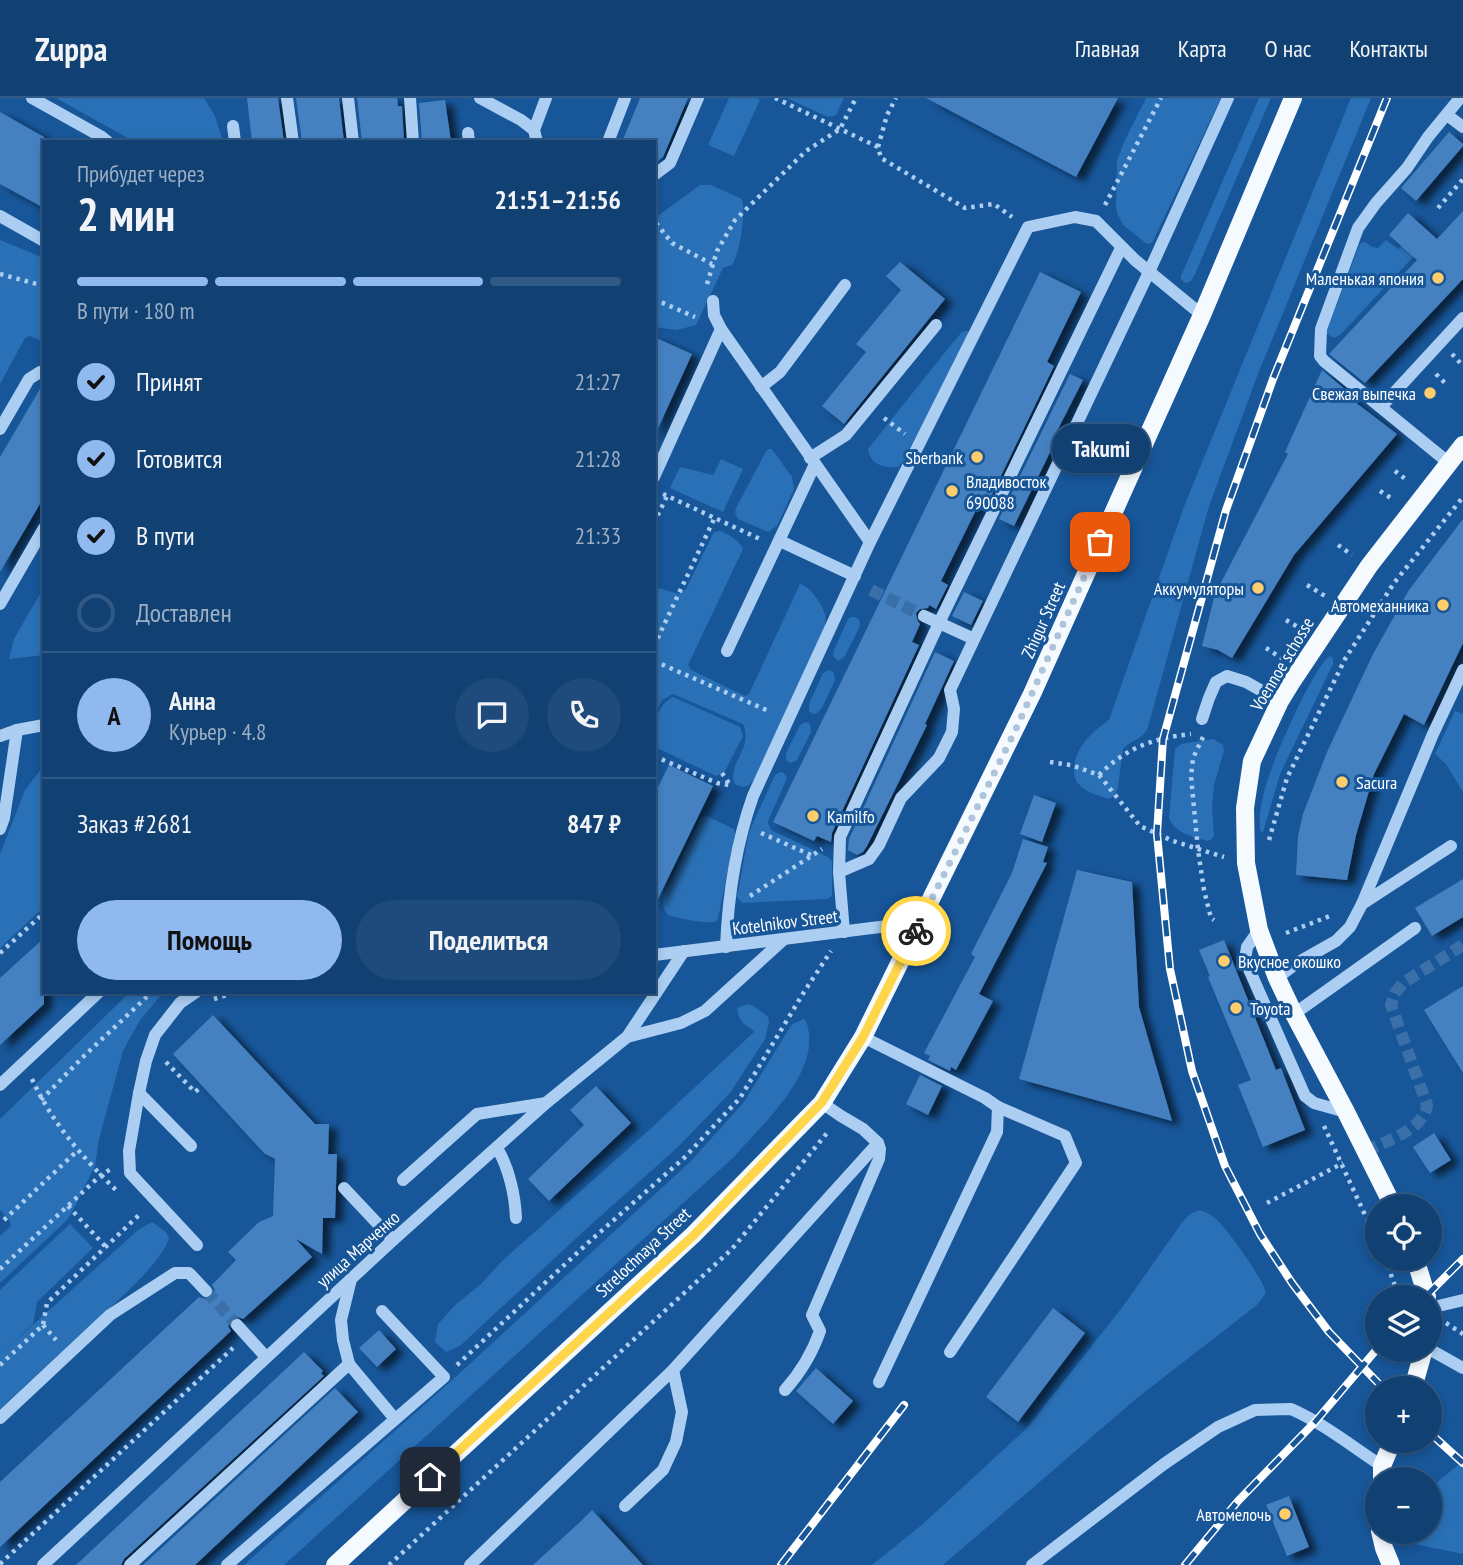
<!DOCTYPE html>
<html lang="ru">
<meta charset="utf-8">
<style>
:root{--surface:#114073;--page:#1e4b7b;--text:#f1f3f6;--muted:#9cafc4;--line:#305985;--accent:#90b9f0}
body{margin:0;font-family:"PT Sans Narrow",sans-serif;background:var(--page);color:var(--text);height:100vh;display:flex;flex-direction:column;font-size:26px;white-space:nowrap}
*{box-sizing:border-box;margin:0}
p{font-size:23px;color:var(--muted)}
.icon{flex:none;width:38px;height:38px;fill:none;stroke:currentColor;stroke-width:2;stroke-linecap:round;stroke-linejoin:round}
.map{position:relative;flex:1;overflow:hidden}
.sheet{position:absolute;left:42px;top:42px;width:614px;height:854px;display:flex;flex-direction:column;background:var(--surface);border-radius:0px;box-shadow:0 4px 10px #0003,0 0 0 2px var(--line)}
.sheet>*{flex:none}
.tools{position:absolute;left:1365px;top:1096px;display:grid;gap:14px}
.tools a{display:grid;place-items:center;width:77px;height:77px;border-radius:50%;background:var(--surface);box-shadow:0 4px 10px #0003,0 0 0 2px var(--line);font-size:35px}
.pin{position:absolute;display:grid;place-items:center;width:60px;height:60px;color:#fff;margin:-30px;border-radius:14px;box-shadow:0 4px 10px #0006}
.courier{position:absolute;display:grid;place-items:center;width:70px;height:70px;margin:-35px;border:5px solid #ffd54a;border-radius:50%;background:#fff;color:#222;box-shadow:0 2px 9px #0007}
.bubble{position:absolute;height:49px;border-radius:24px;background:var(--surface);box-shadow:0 4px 10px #0003,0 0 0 2px var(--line);font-size:23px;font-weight:600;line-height:49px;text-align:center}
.summary em{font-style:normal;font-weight:600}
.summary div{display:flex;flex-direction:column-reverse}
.summary{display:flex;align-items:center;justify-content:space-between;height:119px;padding:0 35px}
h1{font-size:46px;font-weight:600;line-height:52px}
.bar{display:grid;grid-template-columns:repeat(4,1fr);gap:10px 7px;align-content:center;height:84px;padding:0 35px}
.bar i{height:9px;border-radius:5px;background:var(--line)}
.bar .on{background:var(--accent)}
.bar p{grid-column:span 4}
.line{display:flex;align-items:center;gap:18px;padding:0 35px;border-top:2px solid var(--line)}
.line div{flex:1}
.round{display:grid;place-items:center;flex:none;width:74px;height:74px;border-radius:37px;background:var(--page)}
ol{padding:0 35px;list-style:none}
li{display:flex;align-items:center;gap:21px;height:77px}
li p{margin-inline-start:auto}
li .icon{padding:7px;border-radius:50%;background:var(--accent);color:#111;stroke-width:4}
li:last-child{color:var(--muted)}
li i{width:38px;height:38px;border:4px solid var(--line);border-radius:50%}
.action{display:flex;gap:14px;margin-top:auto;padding:14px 35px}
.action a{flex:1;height:80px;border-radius:42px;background:var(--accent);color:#111;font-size:28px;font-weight:600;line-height:80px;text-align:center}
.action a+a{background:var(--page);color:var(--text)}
header{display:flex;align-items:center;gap:42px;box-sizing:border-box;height:98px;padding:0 35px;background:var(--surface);border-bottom:2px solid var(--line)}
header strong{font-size:33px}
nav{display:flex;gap:38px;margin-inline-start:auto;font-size:24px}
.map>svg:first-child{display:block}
</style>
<header>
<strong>Zuppa</strong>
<nav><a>Главная</a><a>Карта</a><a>О нас</a><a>Контакты</a></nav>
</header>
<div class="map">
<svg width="1463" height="1467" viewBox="0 0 1463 1467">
<defs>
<filter id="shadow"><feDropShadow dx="8" dy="4.5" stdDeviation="3.5" flood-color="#0009"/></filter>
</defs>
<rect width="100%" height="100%" fill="#175699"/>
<!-- green -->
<g fill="#2a70b6">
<path d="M56 0H204L215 18 223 44H135Z"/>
<path d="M729 0H757L760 2 734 58 708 47Z"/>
<path d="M787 0H844L836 17 828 19Z"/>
<path d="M1146 0H1221L1152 145 1147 146 1123 127 1117 115 1116 107 1117 63 1124 44Z"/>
<path d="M1259 0H1271L1195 176 1191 183 1185 185 1181 181V178Z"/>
<path d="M1351 0H1371L1258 276 1209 408 1148 629C1142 643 1132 641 1123 651L1118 689 1115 697 1109 701C1100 698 1090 696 1083 690 1076 685 1074 679 1074 671 1075 649 1092 634 1109 622L1185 406Z"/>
<path d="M700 87H711L742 101C746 115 740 155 732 167L723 170 696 227 677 232 655 229V120Z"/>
<path d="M1412 138 1426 145 1341 236 1334 240 1327 236V232L1360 145 1365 144 1372 149 1378 150 1386 142 1398 151Z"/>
<path d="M0 142 44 160V244L30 238 25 240 0 286Z"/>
<path d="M968 233 970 236 968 241 903 363 898 369C884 370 870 367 868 351L950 248 962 234Z"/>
<path d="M768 351H771L774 354 792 379 794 391 777 428 768 434 738 421 735 415 736 410 765 355Z"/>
<path d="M721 361 743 371 723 414 670 390 680 369 713 377Z"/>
<path d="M720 433C729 437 738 441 743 451L688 567 691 572 745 598 749 596 800 486C810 488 822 506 825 516 826 518 825 525 825 528L754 682C748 689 744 691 735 686 726 666 754 651 743 626L673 596 662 602 655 617V489L679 496 686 491 714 434Z"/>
<path d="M44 489V557L9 561 14 541Z"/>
<path d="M851 519H855L859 521 860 528 846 556 844 559 838 563 833 558 834 552 848 521Z"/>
<path d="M1330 558 1333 560V566L1280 676 1264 731 1263 734H1261C1256 721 1266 683 1272 670 1279 649 1315 567 1330 558Z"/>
<path d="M829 572 834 575 835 582 822 610 817 615 813 616 809 613V606L823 575Z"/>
<path d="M673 599 740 629 743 638 725 673 716 678 655 649C654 630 654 609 673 599Z"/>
<path d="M1455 613 1463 616V694L1446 666 1435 656Z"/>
<path d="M805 624 810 626 811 634 798 660 796 663 790 665 786 662V655L800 627Z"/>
<path d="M1213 641 1223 647 1224 653 1214 687 1212 709 1214 737 1212 741 1207 743C1192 738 1176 736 1169 720L1175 651 1181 646Z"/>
<path d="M42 670H44V809L0 850V756L25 692Z"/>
<path d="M780 674 784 675 787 680 769 721 768 725 771 732 828 759 832 763V798L827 801 742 805 737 799 749 734 775 677Z"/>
<path d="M705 717 734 731 735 736 718 821C717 822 716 824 714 824 708 826 674 820 669 817 661 812 663 803 664 796L701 720Z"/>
<path d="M130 894H164L140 922 123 953 99 1041 95 1068 71 1116 65 1124 0 1185V1138L11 1128 10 1123 0 1112V1021Z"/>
<path d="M747 906 754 908 768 919 769 924 765 941 730 995 678 1049 585 1132 460 1248 446 1254 435 1244 438 1226 455 1207 481 1186 502 1163 648 1033 754 934 753 932C742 925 739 923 737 910Z"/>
<path d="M804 921C808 926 808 929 809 936 814 980 762 1027 735 1058L284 1467H244L450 1284 690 1064 744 1004 792 926Z"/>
<path d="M1200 1112C1206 1114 1211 1117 1215 1120 1226 1129 1264 1182 1266 1195L1257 1207 1137 1300 943 1467H872L924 1425 1026 1331 1124 1207 1181 1126 1190 1116Z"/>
<path d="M152 1124 166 1134 169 1140C161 1167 112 1207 91 1227 60 1255 30 1283 0 1311V1192L70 1126 93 1150 37 1204 33 1226 2 1255 138 1132Z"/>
<path d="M1463 1363V1456L1409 1445 1400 1433H1430V1390Z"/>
</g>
<!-- building -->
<g fill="#4481c1" filter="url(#shadow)">
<path d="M247 0H278L284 44H252Z"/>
<path d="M296 0H339L344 44H302Z"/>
<path d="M357 0H397L398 8H402L404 44H362Z"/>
<path d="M640 0H688L663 59 654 66V44H622Z"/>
<path d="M926 0H1118L1076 79Z"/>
<path d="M445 2 451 44H422L419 5Z"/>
<path d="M0 14 44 39V110L0 86Z"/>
<path d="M1449 34 1463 46V48L1416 103 1401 90Z"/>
<path d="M1463 113V181L1365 285 1329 256 1417 162 1389 137 1408 115 1437 141Z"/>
<path d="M900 164 945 201 844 326 822 308 866 254 856 246 901 192 886 178Z"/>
<path d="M1040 174 1081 194 1047 264 1054 268 984 413 977 410 941 483 948 487 936 511 929 507 928 510 920 511 916 515 917 522 920 526 912 544 919 547 832 735 831 744 817 738 814 743 773 724Z"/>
<path d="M654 239 692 256 654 339Z"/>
<path d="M1322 272 1353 298 1351 301 1397 336 1294 457 1232 560 1218 552 1202 548 1215 496 1288 356 1285 354Z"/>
<path d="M1070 276 1083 282 1055 337 1058 338 1014 428 999 421Z"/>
<path d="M44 284V399L0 474V359Z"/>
<path d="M1463 421V545L1424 627 1404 616 1374 676 1356 737 1347 782 1296 777 1298 738 1303 716 1327 654 1373 556 1409 492Z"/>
<path d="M964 494 983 503 971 527 952 518Z"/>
<path d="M935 554 954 563 925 626 927 627 867 748 863 754 857 757 848 752 849 741Z"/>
<path d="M669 667 713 688 654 809V697Z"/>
<path d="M1034 697 1056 705 1042 744 1020 736Z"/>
<path d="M1023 741 1048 749 1043 764 1047 765 979 896 993 903 956 972 951 969 950 973 928 962 930 958 924 955 975 859 971 856 1012 775Z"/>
<path d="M1077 772 1132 784 1139 909 1172 1023 1019 981Z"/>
<path d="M1463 781V819L1432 838 1415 810Z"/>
<path d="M44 840V906L0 947V880Z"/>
<path d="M1224 842 1276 972 1281 970 1305 1032 1263 1049 1238 987 1251 982 1208 879 1210 878 1199 852Z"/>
<path d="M1463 888V975L1424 912Z"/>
<path d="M213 917 315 1026H329L328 1056H337L335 1120H323L322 1156 296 1141 312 1159 243 1221 236 1218 231 1221 228 1228 231 1233 0 1449V1384L199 1199 207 1202 212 1199 215 1192 212 1187 236 1162 228 1154 259 1124 273 1118 275 1061 264 1055 173 956Z"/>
<path d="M920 977 942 988 928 1017 906 1006Z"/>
<path d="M596 988 631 1025 549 1103 528 1081 584 1027 570 1012Z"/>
<path d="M1434 1035 1451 1062 1430 1075 1413 1049Z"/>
<path d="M1053 1210 1085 1235 1018 1324 986 1299Z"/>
<path d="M379 1232 396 1251 377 1269 359 1250Z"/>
<path d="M304 1254 323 1273 321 1275 324 1278 124 1461 121 1467H76Z"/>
<path d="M816 1270 853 1303 833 1326 796 1293Z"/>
<path d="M335 1290 358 1314 195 1467H143Z"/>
<path d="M1289 1398 1309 1449 1287 1458 1266 1407Z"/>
<path d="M592 1412 643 1467H533L580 1424Z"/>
</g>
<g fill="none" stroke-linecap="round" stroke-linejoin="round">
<!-- minor-tunnel -->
<g stroke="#3a6fa8" stroke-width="12" stroke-dasharray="12 6" stroke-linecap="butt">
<path d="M871 492 924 518"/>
<path d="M1366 1053C1386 1043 1425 1031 1427 1007L1391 907 1395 895 1403 885 1463 847"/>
<path d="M206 1193 237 1227"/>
</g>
<!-- path -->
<g stroke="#abcef2" stroke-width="4.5" stroke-dasharray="3.5 5" stroke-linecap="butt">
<path d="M775 0 878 49 881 60 965 110 994 106 1012 119"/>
<path d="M878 49 887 17 896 0"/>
<path d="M1105 107 1161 0"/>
<path d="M1438 110 1463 81"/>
<path d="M656 125 672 145 712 166"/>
<path d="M0 176 44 188"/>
<path d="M707 186 717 153 735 122 806 53 840 31 856 0"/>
<path d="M654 201 695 219"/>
<path d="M1452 256 1463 268"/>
<path d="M1436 276 1447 287"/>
<path d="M884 320 905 336"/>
<path d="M1395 373 1408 383"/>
<path d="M1380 393 1394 402"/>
<path d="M663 396 760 441"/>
<path d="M654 425 667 398"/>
<path d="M1338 447 1352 457"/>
<path d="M1307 487 1325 498"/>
<path d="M1286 522 1303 532"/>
<path d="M654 548 715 419"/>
<path d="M1266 550 1283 561"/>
<path d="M654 563 771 614"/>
<path d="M1203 639 1193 660 1191 678 1198 752 1204 792 1211 820 1214 822"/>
<path d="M654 658 717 685 730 687"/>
<path d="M1050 664 1071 667 1099 677 1140 728 1173 743 1224 759"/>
<path d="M722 675 730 687"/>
<path d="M1099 677C1126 650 1153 640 1191 636"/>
<path d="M761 735 811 757"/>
<path d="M1269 742 1287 680 1345 561 1394 485 1463 399"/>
<path d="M750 798 822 751"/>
<path d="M1286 835 1330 818"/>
<path d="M0 855 44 815"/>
<path d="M214 901 237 894"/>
<path d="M166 964 195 994 202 988"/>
<path d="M32 981C52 1025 83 1060 117 1093"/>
<path d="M41 1002 85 957 152 894"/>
<path d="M1324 1028 1377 1143"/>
<path d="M1267 1105 1343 1065"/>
<path d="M68 1108 105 1148"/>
<path d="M4 1122 77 1053"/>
<path d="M1385 1160 1399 1199"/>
<path d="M0 1171 101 1077 111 1071"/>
<path d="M1446 1225 1463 1236"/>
<path d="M43 1227 56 1242"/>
<path d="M0 1267 43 1227 47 1205 140 1116"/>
<path d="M457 1267 590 1143 684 1060 740 1000 804 894 831 853"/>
<path d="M0 1466 233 1250"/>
<path d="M389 1467 732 1151 827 1035"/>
</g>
<!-- minor -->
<g stroke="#abcef2" stroke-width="12">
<path d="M32 0 102 39 108 44"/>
<path d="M287 0 293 44"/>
<path d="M348 0 353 44"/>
<path d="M410 0 413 44"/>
<path d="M480 0 521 22 534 32"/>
<path d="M1447 17 1463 29"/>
<path d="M233 28 235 44"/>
<path d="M468 35 469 44"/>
<path d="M537 44 534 32 546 0"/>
<path d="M608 44 625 0"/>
<path d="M654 77 670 65 698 0"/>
<path d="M0 118 44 143"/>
<path d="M713 203 714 217 721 231 870 444"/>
<path d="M761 289 780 274 845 187"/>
<path d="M1381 309 1463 220"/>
<path d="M0 331 29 281 40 274 44 275"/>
<path d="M810 360 846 337 936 227"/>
<path d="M1449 365 1324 263 1320 258 1321 231 1358 130 1376 105 1407 70 1428 39 1460 0"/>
<path d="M654 379 721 231"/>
<path d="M780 443 855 478"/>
<path d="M0 506 44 430"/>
<path d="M924 518 974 541"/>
<path d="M727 553 815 366"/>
<path d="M1202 621 1209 600 1216 584 1227 578 1246 584 1280 603"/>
<path d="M0 638 17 632 44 627"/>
<path d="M0 731 4 720 17 632"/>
<path d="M839 774 869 761 879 747 901 700 939 660 952 634 954 611 950 592 1149 174 1228 0"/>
<path d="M1362 806 1433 636 1463 572"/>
<path d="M1259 832 1247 849 1245 862 1305 998 1314 1005 1346 1014"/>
<path d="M844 834 839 774 840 739 939 525 1121 150"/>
<path d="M726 849C728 798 736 746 753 698L870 444 1028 129 1075 119 1096 123 1135 162 1202 217"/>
<path d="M654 857 920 824"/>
<path d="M1277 880 1297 865 1336 843 1350 829 1362 806 1451 748"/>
<path d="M196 894 180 905 155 937 146 963 139 995 129 1053 130 1075 197 1147"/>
<path d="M1294 916 1415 830"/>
<path d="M627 939 681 925 705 913 783 842"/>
<path d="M863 939 985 1000 998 1009 1065 1038 1076 1065 950 1254"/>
<path d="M0 987 99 894"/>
<path d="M139 995 191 1048"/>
<path d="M497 1050C509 1070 515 1097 516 1120"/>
<path d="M403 1082 477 1016 546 1005"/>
<path d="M344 1090 393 1142"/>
<path d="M1430 1210 1463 1202"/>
<path d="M237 1227 266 1259"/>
<path d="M1429 1251 1463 1270"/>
<path d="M349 1266 343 1242 341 1222 351 1181"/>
<path d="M879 1284 997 1034 998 1009"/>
<path d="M785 1292C801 1274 812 1256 820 1233L812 1217 879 1061 880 1051 878 1045 863 1031 841 1018 822 1005"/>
<path d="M0 1320 110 1217 175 1175H189L206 1193"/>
<path d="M625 1408 663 1372 676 1344 682 1314 673 1272"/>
<path d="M43 1467 393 1142 546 1005 627 939 684 853"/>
<path d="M130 1467 349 1266 395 1321"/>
<path d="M227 1467 444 1279 382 1213"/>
<path d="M470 1467 673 1272 878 1045"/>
<path d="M1032 1467 1164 1366 1218 1329 1255 1312 1291 1311C1323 1325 1353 1349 1382 1368"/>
</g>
<!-- major -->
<g stroke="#f5faff" stroke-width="18">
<path d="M1393 1108 1346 1014 1294 916 1277 880 1259 832 1246 765 1245 710 1252 663 1280 603 1291 585 1369 468 1463 347"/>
<path d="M1415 1160 1427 1199"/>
<path d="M1413 1290 1424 1251"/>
<path d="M1382 1381V1368L1393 1342"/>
<path d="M1380 1433 1384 1450 1391 1467"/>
<path d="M335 1467 693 1137 822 1005 863 939 1032 596 1202 217 1293 0"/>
</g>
<defs>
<g id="rail">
<path d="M1425 1199 1463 1161"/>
<path d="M1383 1290 1329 1234 1292 1185 1260 1136 1225 1068 1192 973 1170 871 1157 736 1163 641 1226 412 1273 281 1387 0"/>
<path d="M1430 1335 1463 1365"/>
<path d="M781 1467 904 1307"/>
<path d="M1185 1467 1238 1403 1315 1324 1377 1251"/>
</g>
</defs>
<!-- rail casing -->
<use href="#rail" stroke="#fff" stroke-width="8"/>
<!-- rail -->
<use href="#rail" stroke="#175699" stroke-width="5" stroke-dasharray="16" stroke-linecap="butt"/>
</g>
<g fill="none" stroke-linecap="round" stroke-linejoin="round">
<!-- done -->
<path stroke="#aec4db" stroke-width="7" stroke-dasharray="0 12.6" d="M916 833 1015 633 1100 444"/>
<!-- route -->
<path stroke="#ffd54a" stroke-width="9" d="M430 1379 694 1137 822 1004 863 939 916 833"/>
</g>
<!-- markers -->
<g fill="#ffcd6b" stroke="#175699" stroke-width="2.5">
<circle cx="1438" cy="180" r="7"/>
<circle cx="1430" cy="295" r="7"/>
<circle cx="977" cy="359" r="7"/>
<circle cx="952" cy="393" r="7"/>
<circle cx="1258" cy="490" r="7"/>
<circle cx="1443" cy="507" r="7"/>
<circle cx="1342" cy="684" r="7"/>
<circle cx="813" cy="718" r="7"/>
<circle cx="1224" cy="863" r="7"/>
<circle cx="1236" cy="910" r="7"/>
<circle cx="1285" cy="1416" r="7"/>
</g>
<g text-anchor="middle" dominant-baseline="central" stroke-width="6" stroke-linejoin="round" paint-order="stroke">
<!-- poi labels -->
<g font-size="18" fill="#fff" stroke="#175699" text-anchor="end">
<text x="1424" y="180">Маленькая япония</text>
<text x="1416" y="295">Свежая выпечка</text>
<text x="963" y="359">Sberbank</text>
<text x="966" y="383" text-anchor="start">Владивосток<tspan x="966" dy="21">690088</tspan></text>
<text x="1244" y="490">Аккумуляторы</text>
<text x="1429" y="507">Автомеханника</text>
<text x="1356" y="684" text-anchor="start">Sacura</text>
<text x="827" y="718" text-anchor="start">Kamilfo</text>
<text x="1238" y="863" text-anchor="start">Вкусное окошко</text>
<text x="1250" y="910" text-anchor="start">Toyota</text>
<text x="1271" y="1416">Автомелочь</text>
</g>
<!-- street labels -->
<g font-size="18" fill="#fff" stroke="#175699">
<text transform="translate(1043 522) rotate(-66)">Zhigur Street</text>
<text transform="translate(1282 566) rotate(-59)">Voennoe schosse</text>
<text transform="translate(785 824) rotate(-7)">Kotelnikov Street</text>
<text transform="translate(358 1151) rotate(-42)">улица Марченко</text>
<text transform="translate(643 1154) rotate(-43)">Strelochnaya Street</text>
</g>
</g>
</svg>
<div class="tools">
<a><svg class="icon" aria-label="locate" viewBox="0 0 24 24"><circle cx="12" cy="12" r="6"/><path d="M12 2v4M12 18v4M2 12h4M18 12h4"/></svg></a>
<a><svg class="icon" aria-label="layers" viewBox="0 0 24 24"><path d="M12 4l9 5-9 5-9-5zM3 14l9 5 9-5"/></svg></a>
<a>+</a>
<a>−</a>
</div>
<div class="pin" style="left:1100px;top:444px;background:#ea580c"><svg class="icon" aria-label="bag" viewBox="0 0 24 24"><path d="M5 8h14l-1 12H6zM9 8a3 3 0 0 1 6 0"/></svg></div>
<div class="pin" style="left:430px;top:1379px;background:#1f2937"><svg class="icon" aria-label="home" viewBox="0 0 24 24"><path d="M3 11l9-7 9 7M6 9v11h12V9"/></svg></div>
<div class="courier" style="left:916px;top:833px"><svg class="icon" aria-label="bike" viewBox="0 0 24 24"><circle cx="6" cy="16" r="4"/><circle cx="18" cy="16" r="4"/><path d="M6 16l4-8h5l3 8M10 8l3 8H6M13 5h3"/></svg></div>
<div class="bubble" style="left:1052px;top:326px;width:98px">Takumi</div>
<section class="sheet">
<div class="summary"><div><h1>2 мин</h1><p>Прибудет через</p></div><em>21:51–21:56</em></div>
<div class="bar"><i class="on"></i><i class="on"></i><i class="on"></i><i></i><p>В пути · 180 m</p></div>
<ol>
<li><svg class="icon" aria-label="check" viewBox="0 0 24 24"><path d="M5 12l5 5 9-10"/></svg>Принят<p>21:27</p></li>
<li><svg class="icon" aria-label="check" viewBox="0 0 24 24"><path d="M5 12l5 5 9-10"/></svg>Готовится<p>21:28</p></li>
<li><svg class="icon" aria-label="check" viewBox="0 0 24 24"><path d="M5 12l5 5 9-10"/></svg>В пути<p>21:33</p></li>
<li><i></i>Доставлен</li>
</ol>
<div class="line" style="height:126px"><b class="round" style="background:var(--accent);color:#111">А</b><div><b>Анна</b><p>Курьер · 4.8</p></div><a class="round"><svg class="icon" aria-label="chat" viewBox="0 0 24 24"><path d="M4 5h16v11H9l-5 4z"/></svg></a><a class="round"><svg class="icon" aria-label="phone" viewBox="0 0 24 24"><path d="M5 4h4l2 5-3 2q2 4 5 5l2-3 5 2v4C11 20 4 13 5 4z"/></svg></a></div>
<div class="line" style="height:91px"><div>Заказ #2681</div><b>847 ₽</b></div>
<div class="action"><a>Помощь</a><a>Поделиться</a></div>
</section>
</div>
